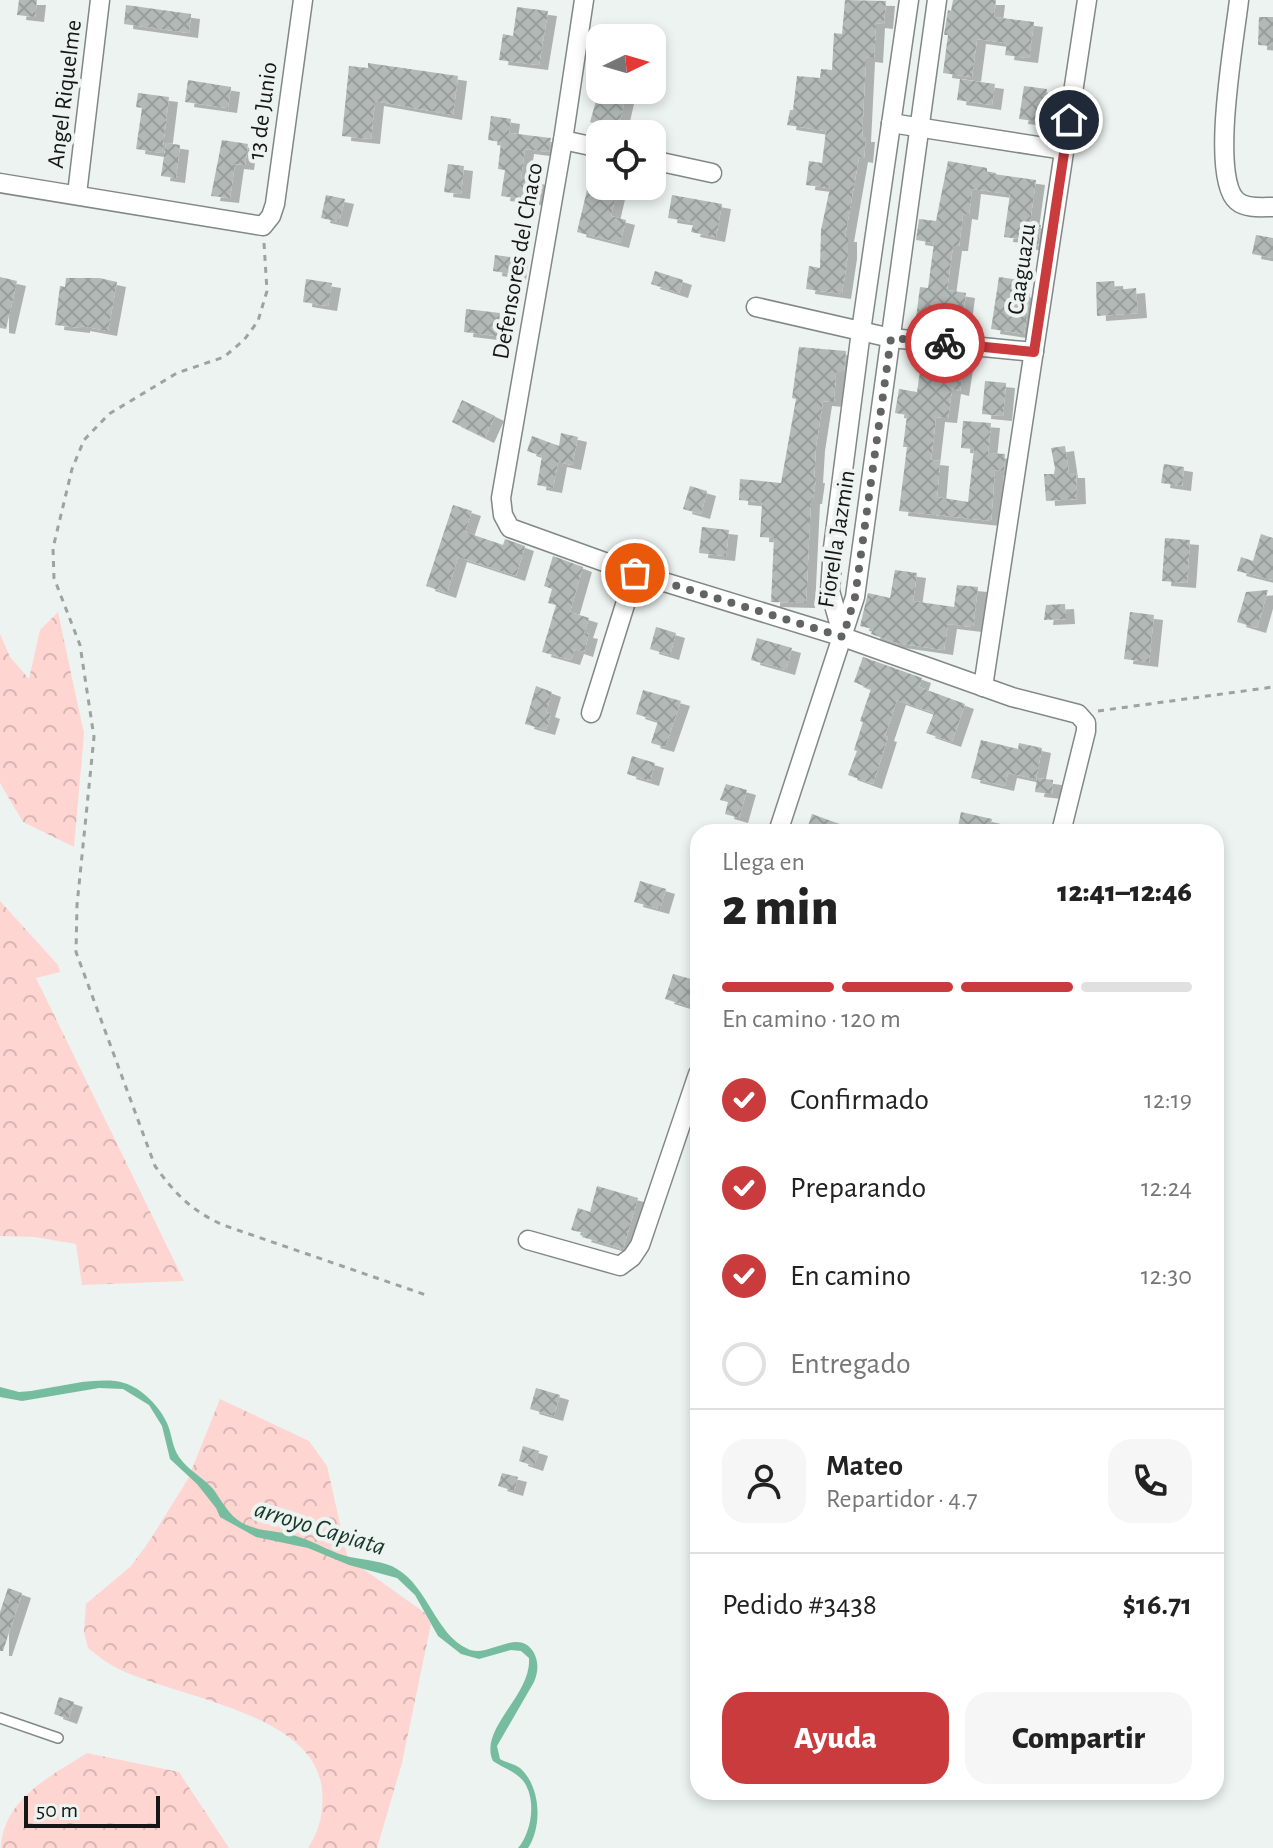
<!DOCTYPE html>
<html lang="es">
<meta charset="utf-8">
<style>
:root{--surface:#fff;--page:#f6f6f6;--text:#222;--muted:#767676;--line:#e0e0e0;--accent:#ca3b3e}
body{margin:0;font-family:"Alegreya Sans",sans-serif;background:var(--page);color:var(--text);height:100vh;display:flex;flex-direction:column;font-size:30px;white-space:nowrap}
*{box-sizing:border-box;margin:0}
p{font-size:26px;color:var(--muted)}
.icon{flex:none;width:44px;height:44px;fill:none;stroke:currentColor;stroke-width:2;stroke-linecap:round;stroke-linejoin:round}
.map{position:relative;flex:1;overflow:hidden}
.drawer{position:absolute;left:690px;top:824px;width:534px;height:976px;display:flex;flex-direction:column;background:var(--surface);border-radius:24px;box-shadow:0 4px 12px #0003}
.drawer>*{flex:none}
.needle{width:52px;rotate:85deg}
.buttons{position:absolute;left:586px;top:24px;display:grid;gap:16px}
.buttons a{display:grid;place-items:center;width:80px;height:80px;border-radius:16px;background:var(--surface);box-shadow:0 4px 12px #0003;font-size:40px}
.scale{position:absolute;left:24px;bottom:20px;width:136px;box-sizing:border-box;padding-left:8px;border:4px solid #141715;border-top:0;font-size:22px;line-height:28px;white-space:nowrap;color:#141715;-webkit-text-stroke:6px #ecf3f0;paint-order:stroke}
.pin{position:absolute;display:grid;place-items:center;width:68px;height:68px;color:#fff;margin:-34px;border:4px solid #fff;border-radius:50%;box-shadow:0 2px 8px #0007}
.courier{position:absolute;display:grid;place-items:center;width:80px;height:80px;margin:-40px;border:6px solid #ca3b3e;border-radius:50%;background:#fff;color:#222;box-shadow:0 2px 10px #0007}
.overview em{font-style:normal;font-weight:800}
.overview div{display:flex;flex-direction:column-reverse}
.overview{display:flex;align-items:center;justify-content:space-between;height:136px;padding:0 32px}
h1{font-size:52px;font-weight:800;line-height:60px}
.bar{display:grid;grid-template-columns:repeat(4,1fr);gap:12px 8px;align-content:center;height:96px;padding:0 32px}
.bar i{height:10px;border-radius:6px;background:var(--line)}
.bar .selected{background:var(--accent)}
.bar p{grid-column:span 4}
.line{display:flex;align-items:center;gap:20px;padding:0 32px;border-top:2px solid var(--line)}
.line div{flex:1}
.round{display:grid;place-items:center;flex:none;width:84px;height:84px;border-radius:24px;background:var(--page)}
ol{padding:0 32px;list-style:none}
li{display:flex;align-items:center;gap:24px;height:88px}
li p{margin-inline-start:auto}
li .icon{padding:8px;border-radius:50%;background:var(--accent);color:#fff;stroke-width:4}
li:last-child{color:var(--muted)}
li i{width:44px;height:44px;border:4px solid var(--line);border-radius:50%}
.cta{display:flex;gap:16px;margin-top:auto;padding:16px 32px}
.cta a{flex:1;height:92px;border-radius:24px;background:var(--accent);color:#fff;font-size:32px;font-weight:800;line-height:92px;text-align:center}
.cta a+a{background:var(--page);color:var(--text)}
.map>svg:first-child{display:block}
</style>
<div class="map">
<svg width="1273" height="1848" viewBox="0 0 1273 1848">
<defs>
<pattern id="forest-crowns" width="20" height="18" patternUnits="userSpaceOnUse" patternTransform="scale(2)"><rect width="20" height="18" fill="#fed5d1"/><path d="M2 6a3 3 0 1 1 6 0M12 15a3 3 0 1 1 6 0" fill="none" stroke="#d9b6b3"/></pattern>
<pattern id="building-cross-hatch" width="8" height="8" patternUnits="userSpaceOnUse" patternTransform="scale(2)"><rect width="8" height="8" fill="#b2b9b6"/><path d="M0 0l8 8M0 8l8-8" fill="none" stroke="#989e9c"/></pattern>
<filter id="shadow"><feDropShadow dx="9" dy="5" stdDeviation="0" flood-color="#0004"/></filter>
</defs>
<rect width="100%" height="100%" fill="#ecf3f0"/>
<!-- forest -->
<g fill="url(#forest-crowns)">
<path d="M58 612 84 734 74 847 23 822 0 783V634L10 657 29 679 40 630Z"/>
<path d="M0 901 58 965 60 972 36 978 184 1281 82 1285 76 1244 35 1237 0 1236Z"/>
<path d="M220 1399 309 1441 327 1466 349 1564H360L362 1568 425 1613 431 1624 402 1763 377 1848H308C320 1830 324 1811 322 1790 315 1710 168 1697 113 1666 104 1661 96 1654 88 1648L84 1632 86 1604 131 1566 150 1540 188 1479Z"/>
<path d="M87 1753 179 1772 229 1848H1C3 1799 51 1776 87 1753Z"/>
</g>
<!-- water -->
<path fill="#76bd9f" d="M82 1382C94 1381 112 1379 124 1383 142 1388 160 1407 167 1423 172 1434 172 1447 179 1457 189 1471 204 1478 214 1490 225 1506 232 1521 252 1527 267 1532 284 1531 299 1537 316 1542 332 1553 350 1557 364 1560 385 1561 397 1569 428 1587 436 1635 468 1649 489 1659 518 1626 534 1653 539 1663 538 1673 534 1682L497 1746 500 1759C506 1763 517 1764 522 1770 541 1789 542 1827 528 1848H518C531 1833 537 1801 524 1782 517 1772 503 1768 493 1761 478 1729 532 1695 529 1658L521 1651 511 1650 479 1659 461 1654 438 1636 415 1595 397 1578 349 1565 308 1548 256 1537 220 1517 216 1508 197 1484 170 1459 162 1426 149 1405 123 1389 99 1388 22 1401 0 1397V1387L19 1392 31 1391Z"/>
<!-- building -->
<g fill="url(#building-cross-hatch)" filter="url(#shadow)">
<path d="M19 0H37L35 17 17 15Z"/>
<path d="M845 0 886 1 884 24 876 23 874 58 866 57 862 137H866L864 158 859 157 845 237H848V254L842 294 806 289 809 266 820 268 821 230 830 188 806 185 809 161 822 163 826 131 787 125 790 110H793L797 76 820 78 821 69 832 70 834 33 842 34Z"/>
<path d="M953 0H996L994 17 1034 22 1029 58 1005 55 1007 43 977 39 972 77 943 73 948 35H944L948 10 951 11Z"/>
<path d="M126 5 191 14 189 33 124 24Z"/>
<path d="M517 7 548 11 539 65 499 60 503 34 513 36Z"/>
<path d="M1259 17H1273V46L1258 45Z"/>
<path d="M368 63 458 76 453 115 375 101 371 139 342 136 349 66 368 68Z"/>
<path d="M960 79 995 84 992 105 957 100Z"/>
<path d="M188 80 231 87 228 108 185 102Z"/>
<path d="M1024 86 1047 89 1043 122 1019 119Z"/>
<path d="M611 90H627L618 130 590 122 596 101 607 104Z"/>
<path d="M138 93 169 97 162 153 136 149 142 108 136 107Z"/>
<path d="M491 116 511 119 509 133 551 138 549 152 525 149 521 178 539 180 536 201 501 196 505 170 498 169 501 142 488 140Z"/>
<path d="M222 140 248 144 245 165 235 164 230 198 211 196Z"/>
<path d="M166 143 180 145 176 178 161 176Z"/>
<path d="M948 161 987 168V173L1036 180 1030 223 1041 225 1038 246 1020 244 1021 239 1004 237 1010 194 972 189 969 215 963 214 959 246H953L947 290 966 293 962 324 916 318 920 287 928 288 934 243 916 240 919 219 936 221Z"/>
<path d="M448 164 464 166 461 194 444 192Z"/>
<path d="M588 186H618L611 216 626 220 620 243 577 232Z"/>
<path d="M326 195 345 199 339 222 321 218Z"/>
<path d="M672 195 722 204 716 237 691 232 694 222 668 218Z"/>
<path d="M1256 235 1273 238V258L1252 254Z"/>
<path d="M495 255 519 258 517 275 493 271Z"/>
<path d="M655 271 683 280 679 293 651 284Z"/>
<path d="M0 277 17 281 6 329 0 328Z"/>
<path d="M999 277 1019 280 1017 292 1030 294 1024 334 991 329Z"/>
<path d="M66 278H99L117 282 108 331 81 326V328L55 325 60 286 65 287Z"/>
<path d="M306 279 332 283 328 306 303 302Z"/>
<path d="M1114 281 1115 290 1136 288 1138 313 1097 316 1096 282Z"/>
<path d="M466 309 500 313 497 336 464 332Z"/>
<path d="M799 347 846 351 844 372H836L834 402 823 401 816 446 814 478H816L813 499H811L806 603 771 602 774 538 760 537 762 502 739 500 740 479 781 483 796 399 792 398Z"/>
<path d="M922 358 964 365 960 391 952 389 948 418 936 417 931 460 940 461 937 497 968 502 974 449 961 448 963 421 991 423 988 453 1005 454 1004 471 995 470 991 521 899 511 907 447H903L907 415 895 413 899 389 917 392Z"/>
<path d="M985 381 1006 383 1003 416 982 414Z"/>
<path d="M462 400 495 416 485 438 452 422Z"/>
<path d="M561 433 578 437 572 465 558 462 553 488 537 485 542 456 527 451 532 436 559 446Z"/>
<path d="M1065 446 1069 473H1076L1077 499 1046 501 1044 474H1054L1055 468 1051 448Z"/>
<path d="M1164 464 1184 467 1182 486 1161 483Z"/>
<path d="M690 486 707 491 701 514 683 509Z"/>
<path d="M453 505 472 511 465 532 503 545 505 539 525 546 516 576 458 557 447 593 426 586Z"/>
<path d="M702 527 729 530 726 556 699 553Z"/>
<path d="M1261 534 1273 538V580L1237 571 1241 557 1253 561Z"/>
<path d="M1165 538 1190 540 1187 583 1162 581Z"/>
<path d="M553 556 583 567 570 612 589 618 584 633 589 634 584 652 575 649 571 660 542 652 556 605 548 603 552 589 544 586Z"/>
<path d="M895 570 917 573 913 601 954 607 957 585 978 587 973 627 948 624 944 650 896 643 871 634 873 629 860 626 868 593 890 598Z"/>
<path d="M1268 590 1257 628 1237 622 1246 592Z"/>
<path d="M1065 604 1066 619 1044 620 1046 605Z"/>
<path d="M1130 612 1154 615 1149 662 1124 659Z"/>
<path d="M656 627 676 633 670 655 650 649Z"/>
<path d="M757 638 792 648 786 670 751 660Z"/>
<path d="M863 657 922 678 919 687 965 704 952 742 926 733 934 713 897 700 885 736 888 737 873 784 848 775 857 751 854 750 863 722 860 721 871 689 854 682Z"/>
<path d="M536 686 552 692 546 712 551 714 546 730 525 724Z"/>
<path d="M643 690 681 701 665 747 651 743 658 721 636 714Z"/>
<path d="M981 740 1018 749 1019 743 1042 748 1036 779 1008 773 1005 786 971 778Z"/>
<path d="M632 756 655 763 650 781 627 774Z"/>
<path d="M1037 778 1053 780 1052 794 1035 792Z"/>
<path d="M726 784 747 790 739 818 725 814 728 802 720 800Z"/>
<path d="M961 812 992 819 989 832H957Z"/>
<path d="M812 814 856 830 855 832H806Z"/>
<path d="M640 881 666 889 660 909 634 902Z"/>
<path d="M673 974 698 981V1009L665 999Z"/>
<path d="M597 1186 638 1198 623 1249 582 1237 584 1233 571 1230 578 1208 590 1212Z"/>
<path d="M536 1388 560 1395 554 1416 530 1409Z"/>
<path d="M523 1446 539 1451 534 1466 519 1461Z"/>
<path d="M502 1473 518 1477 514 1491 498 1486Z"/>
<path d="M8 1588 22 1593 3 1651H0V1612Z"/>
<path d="M59 1697 74 1702 68 1719 54 1714Z"/>
</g>
<g fill="none" stroke-linecap="round" stroke-linejoin="round">
<defs>
<path id="lane" d="M0 1718 58 1738"/>
<g id="street">
<path d="M584 0 563 140 501 498 503 515 510 528 635 573 843 637 1012 697 1078 714 1086 723V731L1061 832"/>
<path d="M1239 0C1235 37 1209 178 1237 201 1246 209 1262 207 1273 207"/>
<path d="M891 123 1064 150"/>
<path d="M563 140 600 148"/>
<path d="M652 160 712 173"/>
<path d="M0 183 263 226 271 216 275 204 303 0"/>
<path d="M77 194 100 0"/>
<path d="M756 307 891 338 1034 352"/>
<path d="M843 637 830 591 833 548 861 331 909 0"/>
<path d="M983 687 1087 0"/>
<path d="M591 713 635 573"/>
<path d="M778 832 855 597 937 0"/>
<path d="M528 1240 620 1266 632 1257 640 1245 698 1074"/>
</g>
</defs>
<!-- lane casing -->
<use href="#lane" stroke="#818885" stroke-width="12"/>
<!-- street casing -->
<use href="#street" stroke="#818885" stroke-width="21"/>
<!-- path -->
<g stroke="#9da3a0" stroke-width="3" stroke-dasharray="6 6" stroke-linecap="butt">
<path d="M264 243 267 291 258 321 244 340 224 357 177 373 109 414 84 440 72 469 53 548 54 578 80 645 94 737 77 905 76 952 155 1166C175 1194 192 1211 223 1225L426 1295"/>
<path d="M1098 711 1273 687"/>
</g>
<!-- lane -->
<use href="#lane" stroke="#fff" stroke-width="9"/>
<!-- street -->
<use href="#street" stroke="#fff" stroke-width="18"/>
</g>
<g fill="none" stroke-linecap="round" stroke-linejoin="round">
<!-- done -->
<path stroke="#606462" stroke-width="8" stroke-dasharray="0 14.4" d="M635 573 843 637 855 597 891 338 945 343"/>
<!-- route -->
<path stroke="#ca3b3e" stroke-width="10" d="M945 343 1034 352 1069 120"/>
</g>
<g text-anchor="middle" dominant-baseline="central" stroke-width="8" stroke-linejoin="round" paint-order="stroke">
<!-- street labels -->
<g font-size="24" fill="#141715" stroke="#ecf3f0">
<text transform="translate(65 94) rotate(-83)">Angel Riquelme</text>
<text transform="translate(263 111) rotate(-82)">13 de Junio</text>
<text transform="translate(518 261) rotate(-80)">Defensores del Chaco</text>
<text transform="translate(1022 269) rotate(-82)">Caaguazu</text>
<text transform="translate(837 539) rotate(-81)">Fiorella Jazmin</text>
</g>
<!-- water labels -->
<g font-size="26" font-style="italic" fill="#16372a" stroke="#ecf3f0">
<text transform="translate(320 1528) rotate(17)">arroyo Capiata</text>
</g>
</g>
</svg>
<div class="buttons">
<a><svg class="needle" viewBox="-14 -14 28 28"><path d="M0-13l5 13h-10z" fill="#e53935"/><path d="M0 13l5-13h-10z" fill="#767676"/></svg></a>
<a><svg class="icon" aria-label="locate" viewBox="0 0 24 24"><circle cx="12" cy="12" r="6"/><path d="M12 2v4M12 18v4M2 12h4M18 12h4"/></svg></a>
</div>
<div class="scale">50 m</div>
<div class="pin" style="left:635px;top:573px;background:#ea580c"><svg class="icon" aria-label="bag" viewBox="0 0 24 24"><path d="M5 8h14l-1 12H6zM9 8a3 3 0 0 1 6 0"/></svg></div>
<div class="pin" style="left:1069px;top:120px;background:#1f2937"><svg class="icon" aria-label="home" viewBox="0 0 24 24"><path d="M3 11l9-7 9 7M6 9v11h12V9"/></svg></div>
<div class="courier" style="left:945px;top:343px"><svg class="icon" aria-label="bike" viewBox="0 0 24 24"><circle cx="6" cy="16" r="4"/><circle cx="18" cy="16" r="4"/><path d="M6 16l4-8h5l3 8M10 8l3 8H6M13 5h3"/></svg></div>
<section class="drawer">
<div class="overview"><div><h1>2 min</h1><p>Llega en</p></div><em>12:41–12:46</em></div>
<div class="bar"><i class="selected"></i><i class="selected"></i><i class="selected"></i><i></i><p>En camino · 120 m</p></div>
<ol>
<li><svg class="icon" aria-label="check" viewBox="0 0 24 24"><path d="M5 12l5 5 9-10"/></svg>Confirmado<p>12:19</p></li>
<li><svg class="icon" aria-label="check" viewBox="0 0 24 24"><path d="M5 12l5 5 9-10"/></svg>Preparando<p>12:24</p></li>
<li><svg class="icon" aria-label="check" viewBox="0 0 24 24"><path d="M5 12l5 5 9-10"/></svg>En camino<p>12:30</p></li>
<li><i></i>Entregado</li>
</ol>
<div class="line" style="height:144px"><a class="round"><svg class="icon" aria-label="person" viewBox="0 0 24 24"><circle cx="12" cy="8" r="4"/><path d="M4 21q1-7 8-7t8 7"/></svg></a><div><b>Mateo</b><p>Repartidor · 4.7</p></div><a class="round"><svg class="icon" aria-label="phone" viewBox="0 0 24 24"><path d="M5 4h4l2 5-3 2q2 4 5 5l2-3 5 2v4C11 20 4 13 5 4z"/></svg></a></div>
<div class="line" style="height:104px"><div>Pedido #3438</div><b>$16.71</b></div>
<div class="cta"><a>Ayuda</a><a>Compartir</a></div>
</section>
</div>
